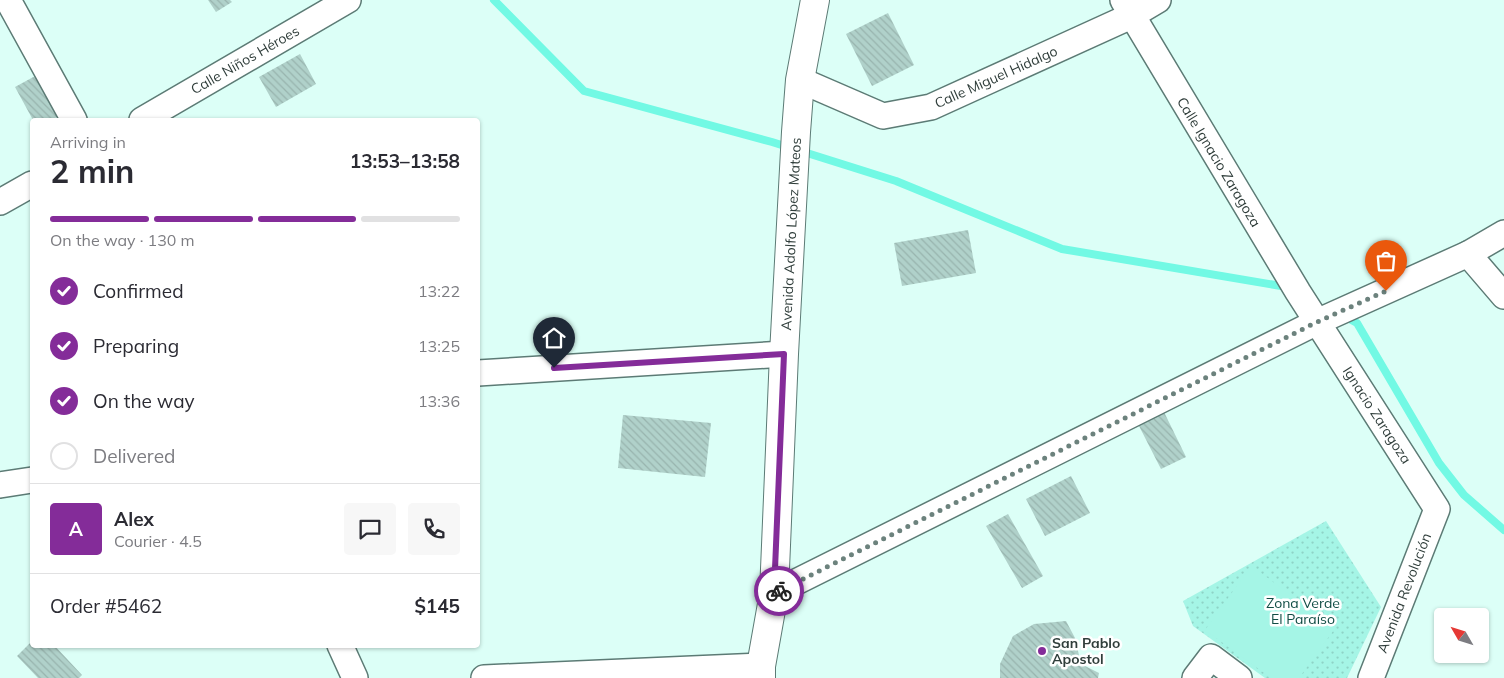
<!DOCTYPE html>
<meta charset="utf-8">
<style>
:root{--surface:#fff;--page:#f7f7f7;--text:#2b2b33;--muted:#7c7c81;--line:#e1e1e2;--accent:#842c99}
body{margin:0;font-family:Mulish,sans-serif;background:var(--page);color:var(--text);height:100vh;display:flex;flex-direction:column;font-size:19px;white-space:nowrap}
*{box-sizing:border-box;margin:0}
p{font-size:16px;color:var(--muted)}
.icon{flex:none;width:28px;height:28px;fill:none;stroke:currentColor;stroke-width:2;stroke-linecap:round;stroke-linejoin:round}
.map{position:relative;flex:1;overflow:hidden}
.drawer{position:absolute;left:30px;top:118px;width:450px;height:530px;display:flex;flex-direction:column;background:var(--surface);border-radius:5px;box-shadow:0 1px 4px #0004}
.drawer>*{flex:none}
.needle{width:32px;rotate:309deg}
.controls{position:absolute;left:1434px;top:608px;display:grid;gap:10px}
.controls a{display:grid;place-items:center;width:55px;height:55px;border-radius:5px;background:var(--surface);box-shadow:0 1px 4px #0004;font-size:25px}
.pin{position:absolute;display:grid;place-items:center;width:42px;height:42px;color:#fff;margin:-51px -21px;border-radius:50% 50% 50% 0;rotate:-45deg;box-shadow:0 0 5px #0007}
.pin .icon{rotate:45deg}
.courier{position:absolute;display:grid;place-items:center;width:50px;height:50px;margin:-25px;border:4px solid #842c99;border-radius:50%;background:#fff;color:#222;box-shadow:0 1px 6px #0007}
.headline em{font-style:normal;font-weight:700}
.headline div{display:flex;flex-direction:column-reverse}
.headline{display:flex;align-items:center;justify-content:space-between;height:85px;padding:0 20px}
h1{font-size:32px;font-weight:700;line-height:38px}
.bar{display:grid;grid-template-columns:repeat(4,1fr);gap:8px 5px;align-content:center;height:60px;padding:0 20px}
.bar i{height:6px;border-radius:4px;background:var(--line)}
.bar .on{background:var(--accent)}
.bar p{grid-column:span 4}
.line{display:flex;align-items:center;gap:12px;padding:0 20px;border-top:1px solid var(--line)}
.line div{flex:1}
.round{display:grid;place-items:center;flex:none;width:52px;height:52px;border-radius:5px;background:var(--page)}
ol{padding:0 20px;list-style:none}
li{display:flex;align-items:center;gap:15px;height:55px}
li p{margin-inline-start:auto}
li .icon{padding:5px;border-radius:50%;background:var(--accent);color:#fff;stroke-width:4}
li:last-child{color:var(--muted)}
li i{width:28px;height:28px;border:2px solid var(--line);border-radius:50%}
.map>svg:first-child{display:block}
</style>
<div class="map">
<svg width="1504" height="678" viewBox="0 0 1504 678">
<defs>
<pattern id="park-dots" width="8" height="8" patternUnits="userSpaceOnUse" patternTransform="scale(1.25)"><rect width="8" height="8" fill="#a5f5e6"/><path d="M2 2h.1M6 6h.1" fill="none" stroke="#8ed3c6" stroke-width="1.8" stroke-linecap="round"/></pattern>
<pattern id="building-back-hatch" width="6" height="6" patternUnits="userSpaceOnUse" patternTransform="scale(1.25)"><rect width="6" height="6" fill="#b0d1ca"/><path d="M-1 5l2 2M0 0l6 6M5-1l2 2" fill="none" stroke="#98b4ae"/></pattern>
</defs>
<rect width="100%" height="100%" fill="#dcfff7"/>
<!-- park -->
<path fill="url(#park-dots)" d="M1326 521 1381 607 1347 678H1265L1193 626 1183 601Z"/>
<!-- pitch -->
<path fill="#a5f5e6" d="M1251 566 1336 627 1299 678H1271L1205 630Z"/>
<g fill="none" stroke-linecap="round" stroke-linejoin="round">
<!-- stream -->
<g stroke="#72f9e4" stroke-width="8">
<path d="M494 0 584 91 772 142 896 181 1062 249 1287 287"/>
<path d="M1344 316 1357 323 1439 463 1464 495 1504 530"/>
</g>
</g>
<!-- building -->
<g fill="url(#building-back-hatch)">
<path d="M208 0H230L232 2 216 12Z"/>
<path d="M888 13 914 65 872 86 846 34Z"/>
<path d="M300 54 316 84 276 107 259 77Z"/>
<path d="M37 75 59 116 51 120H33L15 87Z"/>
<path d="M968 230 976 273 902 286 894 243Z"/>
<path d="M1164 412 1186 457 1161 469 1138 424Z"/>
<path d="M623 415 711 423 705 477 618 468Z"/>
<path d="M1071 476 1090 513 1045 536 1026 499Z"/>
<path d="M1008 514 1043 576 1022 588 986 526Z"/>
<path d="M1066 621 1075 638 1081 664 1099 673 1098 678H1000V664L1013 636 1034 624Z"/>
<path d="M32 641V645H54L82 675 79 678H38L17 656Z"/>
</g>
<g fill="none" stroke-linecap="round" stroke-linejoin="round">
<defs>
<g id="minor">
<path d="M8 0 74 120"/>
<path d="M1123 0 1298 292 1437 509 1371 678"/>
<path d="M800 80 883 116 931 107 1131 16 1158 0"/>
<path d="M142 120 348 0"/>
<path d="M0 202 32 184"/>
<path d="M1468 254 1504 296"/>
<path d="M478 373 784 354"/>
<path d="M0 485 32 480"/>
<path d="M774 593 1317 322 1468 254 1504 233"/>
<path d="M340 645 355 678"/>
<path d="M484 678 761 666"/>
<path d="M1195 678 1211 657 1239 678"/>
</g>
<path id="major" d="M761 678V666L774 593 784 354 796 132 800 80 815 0"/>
</defs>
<!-- minor casing -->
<use href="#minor" stroke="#5c7b75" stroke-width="28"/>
<!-- major casing -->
<use href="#major" stroke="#5c7b75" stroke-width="30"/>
<!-- minor -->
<use href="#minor" stroke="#fff" stroke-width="25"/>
<!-- major -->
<use href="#major" stroke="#fff" stroke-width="28"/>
</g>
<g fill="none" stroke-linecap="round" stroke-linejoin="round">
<!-- done -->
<path stroke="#6c827d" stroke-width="5" stroke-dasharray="0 9" d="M779 591 1317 322 1386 291"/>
<!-- route -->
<path stroke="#842c99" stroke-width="6" d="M554 368 784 354 774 593 779 591"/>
</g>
<!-- markers -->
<circle fill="#842c99" stroke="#fff" stroke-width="2" cx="1042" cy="651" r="5"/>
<g text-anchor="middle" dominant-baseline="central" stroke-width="5" stroke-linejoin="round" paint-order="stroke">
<!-- street labels -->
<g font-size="14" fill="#303e3b" stroke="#fff">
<text transform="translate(245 60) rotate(-30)">Calle Niños Héroes</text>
<text transform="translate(996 77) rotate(-24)">Calle Miguel Hidalgo</text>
<text transform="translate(1219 162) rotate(59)">Calle Ignacio Zaragoza</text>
<text transform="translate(791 234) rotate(-87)">Avenida Adolfo López Mateos</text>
<text transform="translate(1377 415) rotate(57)">Ignacio Zaragoza</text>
<text transform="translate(1404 593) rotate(-69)">Avenida Revolución</text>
</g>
<!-- park labels -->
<g font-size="14" fill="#114d45" stroke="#fff">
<text x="1303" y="603">Zona Verde<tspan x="1303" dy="16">El Paraíso</tspan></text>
</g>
<!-- poi labels -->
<g font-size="14" font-weight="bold" fill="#303e3b" stroke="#fff" text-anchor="start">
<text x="1052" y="643">San Pablo<tspan x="1052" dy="16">Apostol</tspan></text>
</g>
</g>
</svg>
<div class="controls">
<a><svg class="needle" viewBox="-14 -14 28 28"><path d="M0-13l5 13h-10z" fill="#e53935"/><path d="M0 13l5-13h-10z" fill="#7c7c81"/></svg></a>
</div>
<div class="pin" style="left:1386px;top:291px;background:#ea580c"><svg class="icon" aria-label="bag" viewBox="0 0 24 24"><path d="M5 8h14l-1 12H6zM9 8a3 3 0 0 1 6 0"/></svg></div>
<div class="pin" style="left:554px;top:368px;background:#1f2937"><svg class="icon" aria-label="home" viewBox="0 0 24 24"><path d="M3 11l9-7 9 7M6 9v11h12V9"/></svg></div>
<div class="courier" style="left:779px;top:591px"><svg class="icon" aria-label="bike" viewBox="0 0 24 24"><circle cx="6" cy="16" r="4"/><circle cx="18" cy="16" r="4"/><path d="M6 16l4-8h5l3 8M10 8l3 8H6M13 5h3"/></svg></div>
<section class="drawer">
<div class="headline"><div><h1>2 min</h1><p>Arriving in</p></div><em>13:53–13:58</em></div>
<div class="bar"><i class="on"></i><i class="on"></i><i class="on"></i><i></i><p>On the way · 130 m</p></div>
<ol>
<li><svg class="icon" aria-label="check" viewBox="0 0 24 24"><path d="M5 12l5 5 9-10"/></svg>Confirmed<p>13:22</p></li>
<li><svg class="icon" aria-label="check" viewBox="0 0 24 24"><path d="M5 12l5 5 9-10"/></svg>Preparing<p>13:25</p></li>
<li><svg class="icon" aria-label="check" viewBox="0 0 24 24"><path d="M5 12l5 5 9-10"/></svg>On the way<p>13:36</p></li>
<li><i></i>Delivered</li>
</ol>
<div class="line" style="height:90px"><b class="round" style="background:var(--accent);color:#fff">A</b><div><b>Alex</b><p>Courier · 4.5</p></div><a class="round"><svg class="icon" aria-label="chat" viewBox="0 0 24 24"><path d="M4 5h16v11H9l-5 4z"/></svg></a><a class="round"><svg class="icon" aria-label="phone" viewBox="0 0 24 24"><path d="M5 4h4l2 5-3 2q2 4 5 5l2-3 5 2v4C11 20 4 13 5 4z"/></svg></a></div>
<div class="line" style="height:65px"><div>Order #5462</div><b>$145</b></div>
</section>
</div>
